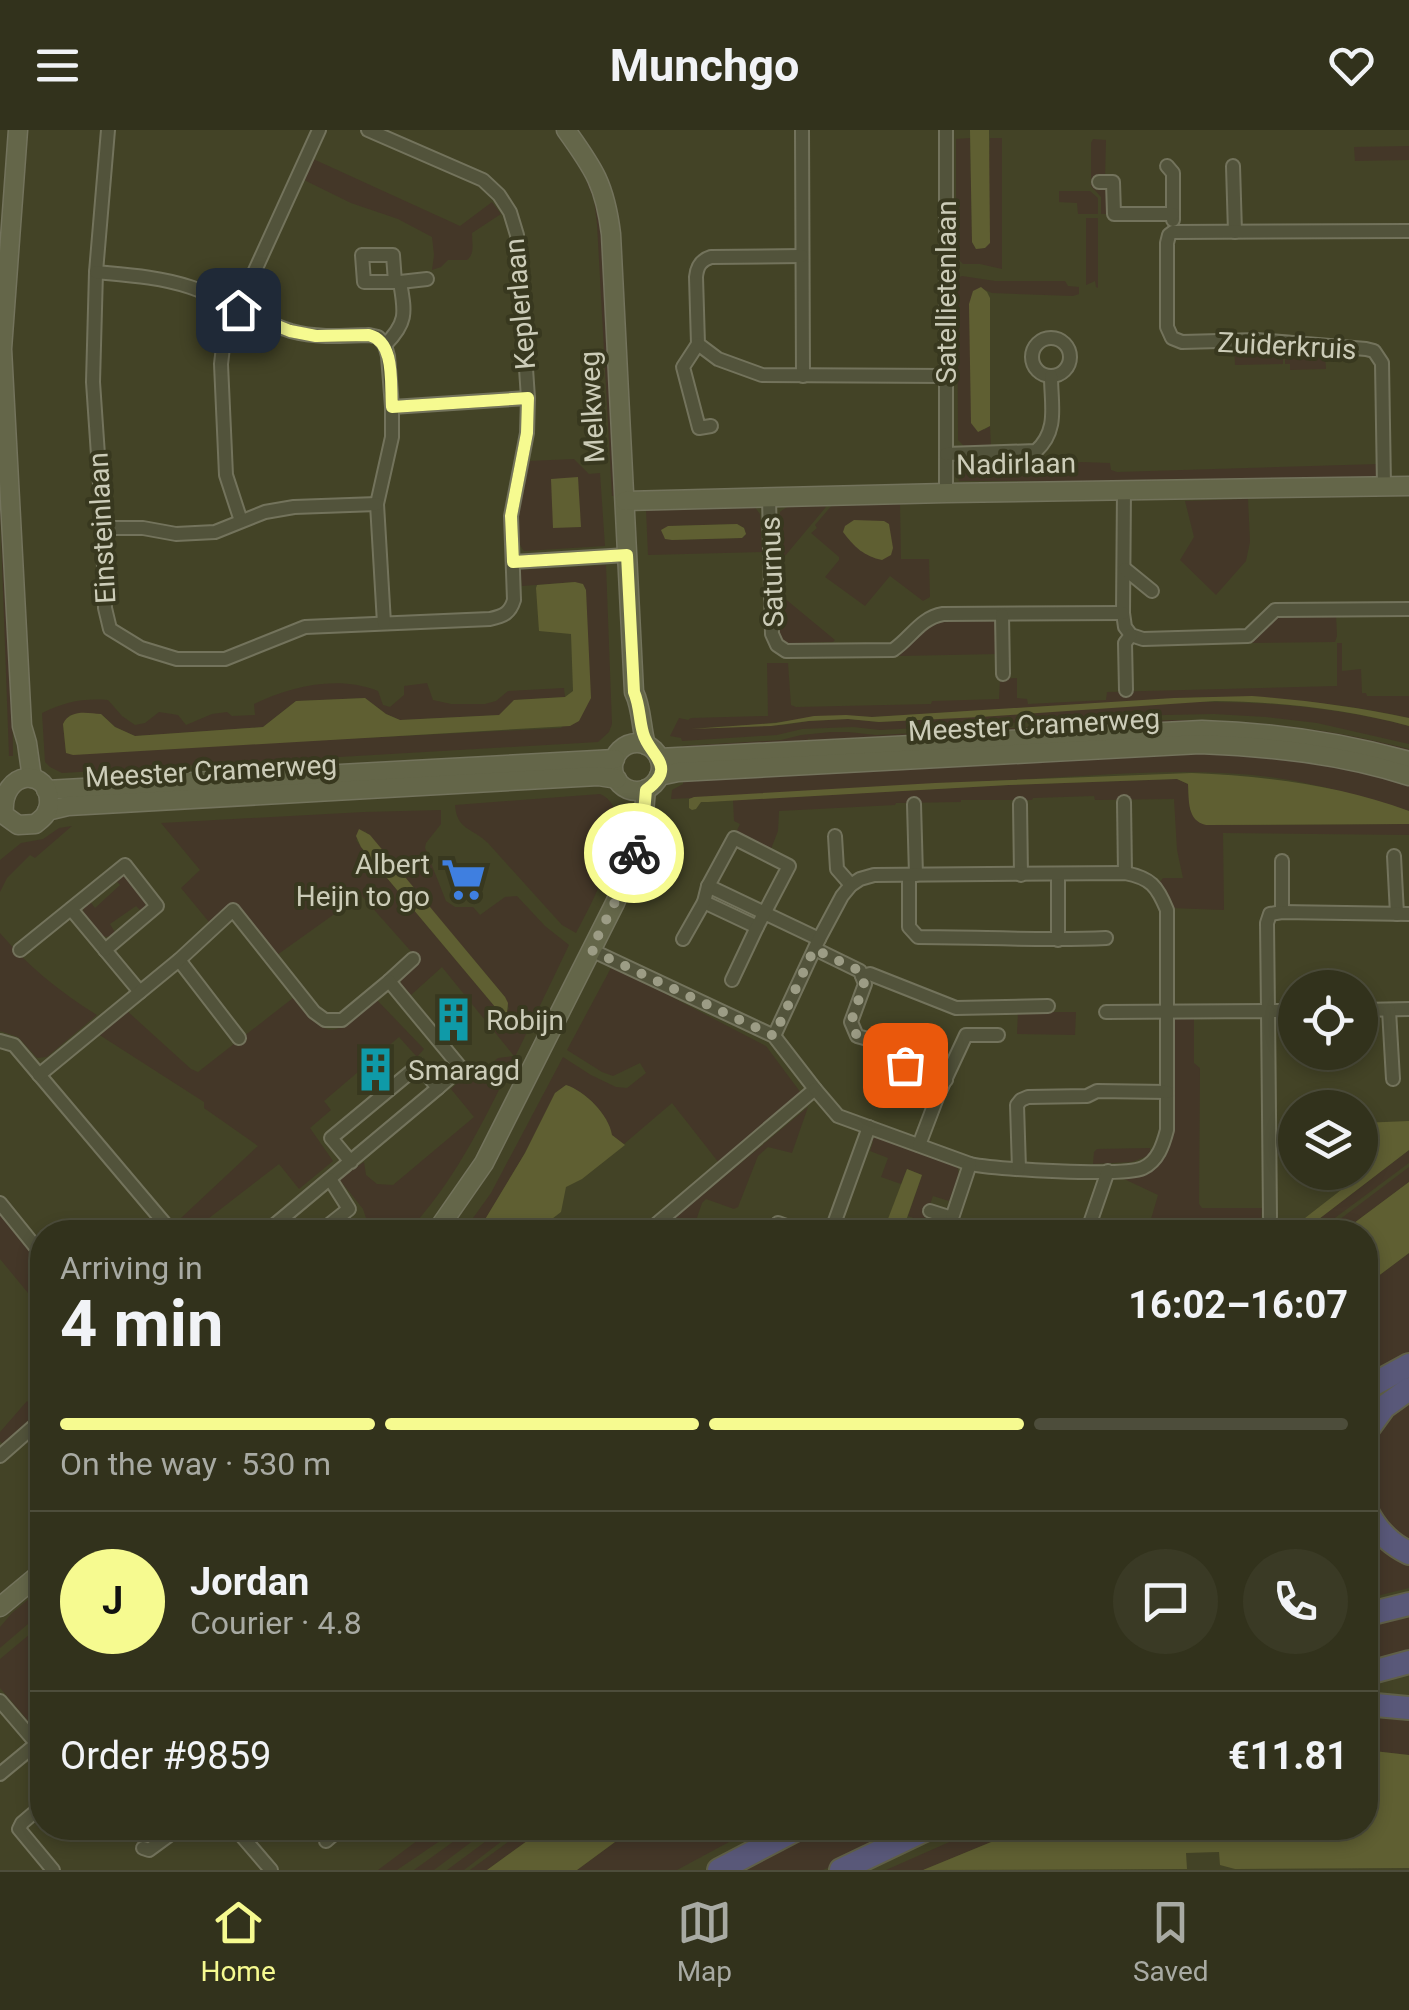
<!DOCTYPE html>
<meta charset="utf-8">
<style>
:root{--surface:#32321c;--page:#3a3a25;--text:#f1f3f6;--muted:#a8aaa3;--line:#4d4d3b;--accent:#f6fa90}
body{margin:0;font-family:Roboto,sans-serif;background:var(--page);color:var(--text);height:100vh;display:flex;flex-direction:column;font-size:38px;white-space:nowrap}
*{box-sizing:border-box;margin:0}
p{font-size:32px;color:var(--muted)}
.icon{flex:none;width:55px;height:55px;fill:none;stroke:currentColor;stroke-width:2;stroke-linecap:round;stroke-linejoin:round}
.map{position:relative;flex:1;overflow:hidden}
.drawer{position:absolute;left:30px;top:1090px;width:1348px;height:620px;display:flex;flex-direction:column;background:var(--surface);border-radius:40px;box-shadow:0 5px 15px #0003,0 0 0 2px var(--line)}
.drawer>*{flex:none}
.controls{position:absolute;left:1278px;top:840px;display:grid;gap:20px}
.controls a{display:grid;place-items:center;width:100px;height:100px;border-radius:50%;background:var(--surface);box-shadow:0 5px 15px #0003,0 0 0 2px var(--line);font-size:50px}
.pin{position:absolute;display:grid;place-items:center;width:85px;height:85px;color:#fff;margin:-42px;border-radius:20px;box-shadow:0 5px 15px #0006}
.courier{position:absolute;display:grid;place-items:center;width:100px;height:100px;margin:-50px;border:8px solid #f6fa90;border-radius:50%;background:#fff;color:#222;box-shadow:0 2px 12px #0007}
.overview em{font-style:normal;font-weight:700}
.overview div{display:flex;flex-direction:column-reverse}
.overview{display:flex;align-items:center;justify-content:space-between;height:170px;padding:0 30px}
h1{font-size:65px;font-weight:700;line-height:75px}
.bar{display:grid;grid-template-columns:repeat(4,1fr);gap:15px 10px;align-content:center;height:120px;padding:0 30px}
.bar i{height:12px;border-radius:8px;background:var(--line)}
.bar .active{background:var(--accent)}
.bar p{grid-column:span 4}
.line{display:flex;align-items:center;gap:25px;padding:0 30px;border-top:2px solid var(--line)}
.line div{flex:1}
.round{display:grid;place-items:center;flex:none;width:105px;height:105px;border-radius:52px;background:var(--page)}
header{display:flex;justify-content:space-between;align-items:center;height:130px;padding:0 30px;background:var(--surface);font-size:45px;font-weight:700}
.tab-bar{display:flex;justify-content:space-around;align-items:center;height:140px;border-top:2px solid var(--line);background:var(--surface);font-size:28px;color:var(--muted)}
.tab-bar a{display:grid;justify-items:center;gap:5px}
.tab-bar .active{color:var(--accent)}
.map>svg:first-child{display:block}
</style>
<header><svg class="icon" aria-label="menu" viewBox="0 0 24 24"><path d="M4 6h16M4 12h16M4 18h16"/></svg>Munchgo<svg class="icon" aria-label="heart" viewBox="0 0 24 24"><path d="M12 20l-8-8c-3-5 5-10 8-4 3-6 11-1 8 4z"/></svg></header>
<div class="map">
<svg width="1409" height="1740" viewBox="0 0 1409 1740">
<rect width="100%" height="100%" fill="#434326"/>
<!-- green -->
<g fill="#443728" fill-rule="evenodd">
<path d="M970 8 972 112 976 119 985 118 990 8H1002V139L980 134H963L956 127V9Z"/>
<path d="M1093 9 1106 10 1105 49 1106 56 1110 60 1111 84H1101V67L1091 56V13Z"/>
<path d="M1409 16V30L1355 31 1354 17Z"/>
<path d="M311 28 460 96 492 72 501 84 472 103C472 113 475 124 467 130H448L441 137 432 140 434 125 432 107 398 89 351 73 302 49Z"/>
<path d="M590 51 595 61 604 101 618 365 612 366 597 94 594 70 587 53Z"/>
<path d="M1059 61H1090L1098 68V84H1078L1077 73 1059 72Z"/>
<path d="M1086 88H1098V158L1096 157 1095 151 1086 155Z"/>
<path d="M962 146 995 151H1065L1068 156 1079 157V164L1073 166 992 163 981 158 984 300 990 296 991 317 964 316 958 310 957 148Z"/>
<path d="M1234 214 1283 215V234L1235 235Z"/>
<path d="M1285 217 1325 224 1326 239 1290 240V234H1285Z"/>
<path d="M976 326 993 336 1004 335 1011 341 1062 340 1069 334 1081 332 1110 333 1111 340 1117 342 1378 334V347L1368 354 1360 352 1358 347 1182 351H959L954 328Z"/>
<path d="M574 329 589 344 600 343 605 416 524 421C506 399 523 356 528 331Z"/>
<path d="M1248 369 1250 412 1246 431 1216 465 1180 430 1194 407 1185 371Z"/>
<path d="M900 373 901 429H929L930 467 923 471 890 446 865 476 825 447 839 430V427L811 403 817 398 815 395 833 374Z"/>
<path d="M823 374 826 377 780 432V382C790 372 809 375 823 374Z"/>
<path d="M754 376 760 384 762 422 648 425 646 379ZM737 394 744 398 746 404 742 408 672 410 668 396Z"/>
<path d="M0 379 4 380 12 547 13 626H9Z"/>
<path d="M606 435 612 594 609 602 598 612 62 643 50 637 45 632 42 583C65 572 82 568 108 570L122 586 135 595 145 593 159 582 178 585 186 595 212 584 227 582 232 586 255 585 254 574C291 556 338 545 378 561L383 575 390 577 404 565V556L427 553 433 570 451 574H485L496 571 508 561 564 558 565 567 514 570 500 585 400 590 386 584 365 568 296 571 263 597 135 606 115 597 101 584 70 585 63 594 66 623 561 598 591 568 575 452 522 456 520 440Z"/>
<path d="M777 462 835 510 833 512 796 513 792 517 784 514 778 503Z"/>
<path d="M1336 485 1337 506 1335 512 1249 513 1274 486Z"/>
<path d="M941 491H997L999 524 899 526 926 493Z"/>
<path d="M1337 513H1342V541L1361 539 1362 563H1366L1367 566H1409V588C1341 573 1273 566 1203 567L872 587C834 584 807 589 770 593 744 596 718 596 692 598L784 595 809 591 848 589 879 592 1191 572C1265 571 1338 577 1409 596V614L1317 593 1266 587 1214 584 1165 585 880 600 853 597 802 599 777 605 682 611 681 608 670 606 679 588 688 590 691 588 768 586 767 533H788L791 575 796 577 931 574 932 571 999 569 1000 549 1017 548V568L1027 569 1028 574 1106 570 1107 562 1337 556Z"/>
<path d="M1171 590C1257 590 1325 598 1409 619V627L866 613 840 609 810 611 809 607 808 611 791 614 683 623 682 616 781 610 801 605 831 602H848L876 605Z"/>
<path d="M1180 618 1275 622 1409 650V681C1366 667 1322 655 1277 648 1194 636 1109 645 1027 649 908 654 789 664 671 669L672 660 683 654 684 646Z"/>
<path d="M1177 649 1188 654 1190 680 1207 695 1409 694V705L1223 703 1224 780 1170 778 1165 762 1159 753 1163 748H1183L1177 720 1174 669 1095 670 1094 666 1033 668 1032 670H961V672L896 673 895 675 779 681 778 701 769 724 734 707 740 694 734 691 733 670 1009 655Z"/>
<path d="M600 664C642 681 591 775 576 803L562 795 488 713C471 697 457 700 455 675Z"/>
<path d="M441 680V694L426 713 425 718 446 771 455 777H473L480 785 505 767 517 766 545 796 569 815C550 855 531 894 512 933 483 993 453 1054 407 1102H350L366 1088 363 1079 339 1049 364 1032 366 1045 377 1054 393 1055 474 987 451 959 465 946 483 941 498 928 514 926 442 837 411 865 401 854V850L413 839 416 827 361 765 277 825 234 772 209 792 181 758 200 740 161 693 364 682ZM365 701 505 867 509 879 502 883 496 878 361 717 356 710Z"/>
<path d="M72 696 35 728 30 725 7 748 0 762V730L21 713 43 709 59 698Z"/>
<path d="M123 745 129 747 147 771 142 782 136 776 110 794 116 804 111 807 100 806 83 784 84 775 89 770 95 778 120 755 114 748Z"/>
<path d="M0 803C28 836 61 863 97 885L47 927 37 928 18 907 0 901Z"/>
<path d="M612 836 766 916 801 963 719 1033 672 973 624 1014 611 1005C609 985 585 961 566 955L555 963 525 1023 479 1100 480 1102H463L491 1063 563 927 591 945 616 957 627 958 646 943 640 933 613 946 602 942 567 920Z"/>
<path d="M293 868C333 915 333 905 376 869L424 919 417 927 399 907 324 971 331 980 310 998 333 1031 299 1059 279 1034 191 1102 181 1088 258 1016 204 978V972L98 904 126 880 191 939 198 942Z"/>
<path d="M1018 882H1076L1075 905 1017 904Z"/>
<path d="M1172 888H1194V933L1200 938 1199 1074 1202 1078H1262L1261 1089 1262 1100 1259 1102H1189L1151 1089 1158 1065 1122 1048 1148 1041 1168 1022 1172 965Z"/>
<path d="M808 977 792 1023 768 1017 758 1026 738 1077 734 1079 706 1069 702 1073 692 1102H679L670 1092Z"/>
<path d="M877 1007 957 1034 959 1045 949 1071 933 1066 924 1092 908 1086 922 1045 907 1039 901 1054 881 1047 888 1028 870 1021 873 1012 870 1010Z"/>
<path d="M1150 1018V1025L1132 1032 1093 1034 1094 1022 1097 1019Z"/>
<path d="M1409 1020V1033L1316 1102H1302Z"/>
<path d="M1409 1037V1052L1342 1102H1323Z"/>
<path d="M0 1085 42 1136V1180L0 1129Z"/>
<path d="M1409 1123V1226L1365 1250V1156Z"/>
<path d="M42 1264V1284L4 1316 0 1311V1302L27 1271 32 1276Z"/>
<path d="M1409 1271V1410C1350 1369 1358 1314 1409 1271Z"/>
<path d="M1365 1393 1409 1432V1458L1365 1469Z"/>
<path d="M42 1458V1482L0 1518V1497L12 1483Z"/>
<path d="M1409 1482V1524L1365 1535V1492Z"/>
<path d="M42 1494V1594L36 1600 0 1558V1529Z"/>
<path d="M1365 1585 1409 1588V1625L1365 1620Z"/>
<path d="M434 1698H459L397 1740H378Z"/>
<path d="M472 1698H490L434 1740H414Z"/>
<path d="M494 1698H500L506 1708 464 1740H447L497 1703Z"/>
<path d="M527 1698H545L487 1740H470Z"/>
<path d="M634 1698H755L677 1740H577Z"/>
<path d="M818 1698H910L823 1740H736Z"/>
<path d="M981 1698H1025L923 1740H886Z"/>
</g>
<!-- water -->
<g fill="#5f5f32">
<path d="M970 0H989L990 113 985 118 976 119 972 112Z"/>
<path d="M981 157 987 162 990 168V296L978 302 971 293 969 174 973 161Z"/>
<path d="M578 347 581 397 553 398 551 349Z"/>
<path d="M854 390 884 391 889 394 893 418 891 425 882 430C865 427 853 416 843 402L845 396Z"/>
<path d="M737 394 744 398 746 404 742 408 672 410 665 409 661 400 668 396Z"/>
<path d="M575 452 583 454 586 460 591 568 579 591 570 596 73 625 66 623 63 594C70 579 87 583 101 584L115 597 135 606 263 597 296 571 365 568 386 584 400 590 499 585 514 570 565 567 573 561 571 504 539 501 536 458 537 455Z"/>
<path d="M1252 566C1305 570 1357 577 1409 588V596C1346 579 1280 572 1215 571L980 587 879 592 848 589 809 591 771 596 691 599 776 593 814 586 846 585 872 587 1174 568Z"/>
<path d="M1192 643C1266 646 1339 655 1409 681V694L1206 695C1187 691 1189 670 1188 654L1177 649 1009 655 708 672H701L696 679 692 680 689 678V669L694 667 935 653Z"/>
<path d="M359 699 370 705 505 867 508 873 507 883 496 878 361 717 356 706Z"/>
<path d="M566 955C585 961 609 985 612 1005L625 1015 582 1049 566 1057 561 1082 535 1102H480L478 1101 525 1023 555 963Z"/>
<path d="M1409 991V1020L1302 1102H1287L1341 1060V1043L1360 1042V993Z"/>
<path d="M907 1039 922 1045 902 1102H883Z"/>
<path d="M1409 1052V1123L1365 1156V1102H1342Z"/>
<path d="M1365 1620 1409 1625V1738L1235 1739 1220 1735 1219 1722 1186 1723 1187 1739 923 1740 1025 1698H1365Z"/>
<path d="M545 1698H634L577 1740H487Z"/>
</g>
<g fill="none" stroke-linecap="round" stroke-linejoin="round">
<defs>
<g id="street">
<path d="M108 0 96 142 93 252 103 398 105 478 110 499 141 518 177 529H225L305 497 490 489C504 486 510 483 514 470L511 386 527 303 528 268 517 105 510 82 499 65 483 50 368 0"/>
<path d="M802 0 803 246"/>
<path d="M946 0V363"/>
<path d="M1167 36 1173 43V90"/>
<path d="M1233 36 1235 102"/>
<path d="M1099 52H1113L1114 84H1173"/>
<path d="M802 126 711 127C701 130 697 136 696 147L698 214 718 229 762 245 946 246"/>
<path d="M96 142C128 145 160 147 190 157 224 168 255 190 291 201 316 208 343 206 369 205L378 207 385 215 388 226 392 277V307L377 374 384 493"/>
<path d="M400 152 427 149"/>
<circle cx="1051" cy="227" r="19"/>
<path d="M698 214 683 237 699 298 711 296"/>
<path d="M385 215C408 192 405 182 400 152H364L362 125H393L395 152"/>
<path d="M392 277 528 268"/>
<path d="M946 324 1036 321C1059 300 1051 275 1051 246"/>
<path d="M1384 356 1382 233 1374 221 1366 219 1257 210 1182 212 1172 208 1167 197V113L1169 105 1173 102 1409 101"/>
<path d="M1124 360 1123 483 1125 497 1131 505 1143 509 1248 506 1275 480 1409 479"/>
<path d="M769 367 772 504 777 515 786 521 893 520C911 508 920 488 943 484L1123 483"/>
<path d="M241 391 226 345 221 234 223 217 237 180 319 0"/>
<path d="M103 398H143L176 404 215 402 265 382 294 377 377 374"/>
<path d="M513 432 627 425"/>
<path d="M1125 439 1152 461"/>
<path d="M1002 485 1003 544"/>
<path d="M1126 560 1125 513 1131 505"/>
<path d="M1124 672 1125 743"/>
<path d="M914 674 916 745"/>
<path d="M1020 674 1021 745"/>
<path d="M835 706 837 739 851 755"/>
<path d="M1394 726 1397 784"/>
<path d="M1058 744V810"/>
<path d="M909 745V797L918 807C981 807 1043 811 1106 808"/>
<path d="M708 756 819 809"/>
<path d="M704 772 757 797"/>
<path d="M71 779 140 862"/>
<path d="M1282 782V731"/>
<path d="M683 809 704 772 708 756 734 708 789 736 757 797 732 850"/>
<path d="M815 819 860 841 865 854 851 892 857 906 882 913 890 919 894 928 905 935 946 950"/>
<path d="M20 820 125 735 157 776 105 820"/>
<path d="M591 820 774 906 815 959 647 1102"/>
<path d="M179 830 239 908"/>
<path d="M862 846 870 844 956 878 1048 876"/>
<path d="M389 851 413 829"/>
<path d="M1360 880 1409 879"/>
<path d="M1389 880 1393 949"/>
<path d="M1295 881H1268L1267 793 1270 784 1282 782 1409 784"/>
<path d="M1106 882 1268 881 1270 1087"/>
<path d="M774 906 819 809 842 766 851 755 860 749 874 745 1125 743C1151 748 1157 756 1167 780V1000C1163 1015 1158 1031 1143 1038 1124 1047 994 1039 970 1034L838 986 815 959"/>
<path d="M0 911 14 915 172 1102"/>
<path d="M39 945 179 830 233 780 314 882 325 890H342L389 851 461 938 438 958"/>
<path d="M919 1015 938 965 966 905H998"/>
<path d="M1019 1039 1017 975 1021 970 1028 967 1087 966 1097 961 1167 962"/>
<path d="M0 1073 42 1125"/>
<path d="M930 1081 952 1088"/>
<path d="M778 1093 803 1102"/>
<path d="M266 1102 438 958 419 935 331 1008 351 1032"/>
<path d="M320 1102 349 1079 330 1049"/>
<path d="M831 1102 869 997"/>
<path d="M957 1102 952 1088 970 1034"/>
<path d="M1087 1102 1108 1041"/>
<path d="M0 1326 42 1289"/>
<path d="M0 1571 36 1613"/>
<path d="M0 1644 41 1610"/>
<path d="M42 1676 22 1693 19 1699 53 1740"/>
<path d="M235 1698 271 1740"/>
<path d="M326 1711 341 1698"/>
<path d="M143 1718 149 1720 179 1698"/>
</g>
<g id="secondary">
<path d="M18 0 2 219 22 596 27 613 32 648"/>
<path d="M566 0C594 39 605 55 611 104L634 562C642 578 641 598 646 615"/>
<path d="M625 371 946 363 1409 356"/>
<circle cx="637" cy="637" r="24"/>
<path d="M659 628 1202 600C1273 602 1341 612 1409 631"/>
<path d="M659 646 678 642 1200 614C1271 617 1341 624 1409 646"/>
<path d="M46 660 615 629"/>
<path d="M47 681 68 676 598 646 617 649"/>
<path d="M0 682 18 695 35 694C43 688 48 684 49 674 51 636 0 639 4 684"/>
<path d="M436 1102 484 1033 615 773 629 740 637 704 643 694 646 659"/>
<path d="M0 1477 42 1442"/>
</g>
<g id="highway">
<path d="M1365 1259 1409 1235"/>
<path d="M1365 1303 1384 1277 1409 1259"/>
<path d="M1365 1377C1374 1397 1388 1413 1409 1423"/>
<path d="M1365 1485 1409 1474"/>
<path d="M1365 1544 1409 1532"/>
<path d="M1365 1574 1409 1578"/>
<path d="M719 1740 799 1698"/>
<path d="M841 1740 929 1698"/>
</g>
</defs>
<!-- street casing -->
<use href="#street" stroke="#73735c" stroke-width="16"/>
<!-- secondary casing -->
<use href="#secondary" stroke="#73735c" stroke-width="21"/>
<!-- highway casing -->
<use href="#highway" stroke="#606048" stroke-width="26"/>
<!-- street -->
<use href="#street" stroke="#52533b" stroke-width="12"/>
<!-- secondary -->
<use href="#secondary" stroke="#646649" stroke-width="18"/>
<!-- highway -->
<use href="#highway" stroke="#595879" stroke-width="22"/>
</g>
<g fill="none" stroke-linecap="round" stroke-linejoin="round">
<!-- done -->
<path stroke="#9c9c85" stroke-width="10" stroke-dasharray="0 18" d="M634 723 615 772 591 820 774 906 814 819 860 841 864 854 851 892 857 906C866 909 880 910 888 917 894 923 897 929 905 935"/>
<!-- route -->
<path stroke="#f6fa90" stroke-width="12" d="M238 180 290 201 316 206 369 205C396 212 390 255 392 277L528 268 527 303 511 386 513 432 627 425 634 562C640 576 639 589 643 603 649 626 679 636 646 660L643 694 637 704 634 723"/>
</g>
<!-- icons -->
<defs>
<symbol id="supermarket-bare" viewBox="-9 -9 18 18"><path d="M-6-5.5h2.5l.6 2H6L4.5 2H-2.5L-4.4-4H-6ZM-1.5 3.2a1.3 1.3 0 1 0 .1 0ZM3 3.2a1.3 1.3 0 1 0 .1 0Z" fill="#3f7fe0" stroke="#38381f" stroke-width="2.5" paint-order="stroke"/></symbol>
<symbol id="building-bare" viewBox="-9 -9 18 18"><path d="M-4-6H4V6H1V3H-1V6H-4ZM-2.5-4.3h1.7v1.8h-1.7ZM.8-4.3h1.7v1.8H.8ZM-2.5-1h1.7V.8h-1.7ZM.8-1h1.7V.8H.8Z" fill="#0f9aa8" stroke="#38381f" stroke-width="2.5" paint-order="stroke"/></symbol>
</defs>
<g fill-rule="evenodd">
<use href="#supermarket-bare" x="432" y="718" width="63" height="63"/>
<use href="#building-bare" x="422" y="858" width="63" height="63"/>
<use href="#building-bare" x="344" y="908" width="63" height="63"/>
</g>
<g text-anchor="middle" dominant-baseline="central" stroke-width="8" stroke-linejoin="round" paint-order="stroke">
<!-- street labels -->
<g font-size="28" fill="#ccccb8" stroke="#38381f">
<text transform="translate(946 162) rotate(-90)">Satellietenlaan</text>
<text transform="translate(520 174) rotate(-95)">Keplerlaan</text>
<text transform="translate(1287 216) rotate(3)">Zuiderkruis</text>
<text transform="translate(592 277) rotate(-93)">Melkweg</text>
<text transform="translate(1016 334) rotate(-1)">Nadirlaan</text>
<text transform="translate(102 398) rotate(-93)">Einsteinlaan</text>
<text transform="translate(772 442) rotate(-92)">Saturnus</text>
<text transform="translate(1034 595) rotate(-3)">Meester Cramerweg</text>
<text transform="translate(211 641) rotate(-3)">Meester Cramerweg</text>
</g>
<!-- poi labels -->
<g font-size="28" fill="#ccccb8" stroke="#38381f" text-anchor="start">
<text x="430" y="734" text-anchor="end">Albert<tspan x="430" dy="32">Heijn to go</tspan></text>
<text x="486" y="890">Robijn</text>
<text x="408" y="940">Smaragd</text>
</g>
</g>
</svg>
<div class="controls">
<a><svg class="icon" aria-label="locate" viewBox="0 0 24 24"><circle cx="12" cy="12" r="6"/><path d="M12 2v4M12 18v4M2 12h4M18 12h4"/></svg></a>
<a><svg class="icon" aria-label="layers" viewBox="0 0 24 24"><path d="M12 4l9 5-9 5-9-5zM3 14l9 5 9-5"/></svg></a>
</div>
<div class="pin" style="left:905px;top:935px;background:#ea580c"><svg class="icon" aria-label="bag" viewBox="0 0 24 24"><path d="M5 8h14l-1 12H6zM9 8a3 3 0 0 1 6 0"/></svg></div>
<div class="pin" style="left:238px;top:180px;background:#1f2937"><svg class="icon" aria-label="home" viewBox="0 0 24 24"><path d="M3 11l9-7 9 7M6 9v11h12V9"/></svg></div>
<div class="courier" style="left:634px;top:723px"><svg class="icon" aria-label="bike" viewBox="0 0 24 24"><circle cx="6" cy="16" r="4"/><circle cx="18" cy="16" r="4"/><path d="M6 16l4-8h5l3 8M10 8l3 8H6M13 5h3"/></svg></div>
<section class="drawer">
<div class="overview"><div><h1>4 min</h1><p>Arriving in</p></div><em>16:02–16:07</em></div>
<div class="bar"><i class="active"></i><i class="active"></i><i class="active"></i><i></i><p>On the way · 530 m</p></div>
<div class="line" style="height:180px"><b class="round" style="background:var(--accent);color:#111">J</b><div><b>Jordan</b><p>Courier · 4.8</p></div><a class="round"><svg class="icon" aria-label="chat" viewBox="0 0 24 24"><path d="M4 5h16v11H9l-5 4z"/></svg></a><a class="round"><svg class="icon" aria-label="phone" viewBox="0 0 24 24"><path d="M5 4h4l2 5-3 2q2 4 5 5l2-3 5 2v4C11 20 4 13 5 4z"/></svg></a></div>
<div class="line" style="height:130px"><div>Order #9859</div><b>€11.81</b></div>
</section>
</div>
<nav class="tab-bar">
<a class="active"><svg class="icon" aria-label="home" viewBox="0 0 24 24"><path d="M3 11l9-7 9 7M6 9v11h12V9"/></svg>Home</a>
<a><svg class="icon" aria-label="map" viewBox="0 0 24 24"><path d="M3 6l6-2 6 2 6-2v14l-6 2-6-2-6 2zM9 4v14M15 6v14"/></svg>Map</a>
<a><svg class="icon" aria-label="saved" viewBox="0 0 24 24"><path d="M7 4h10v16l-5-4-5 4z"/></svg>Saved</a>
</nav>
